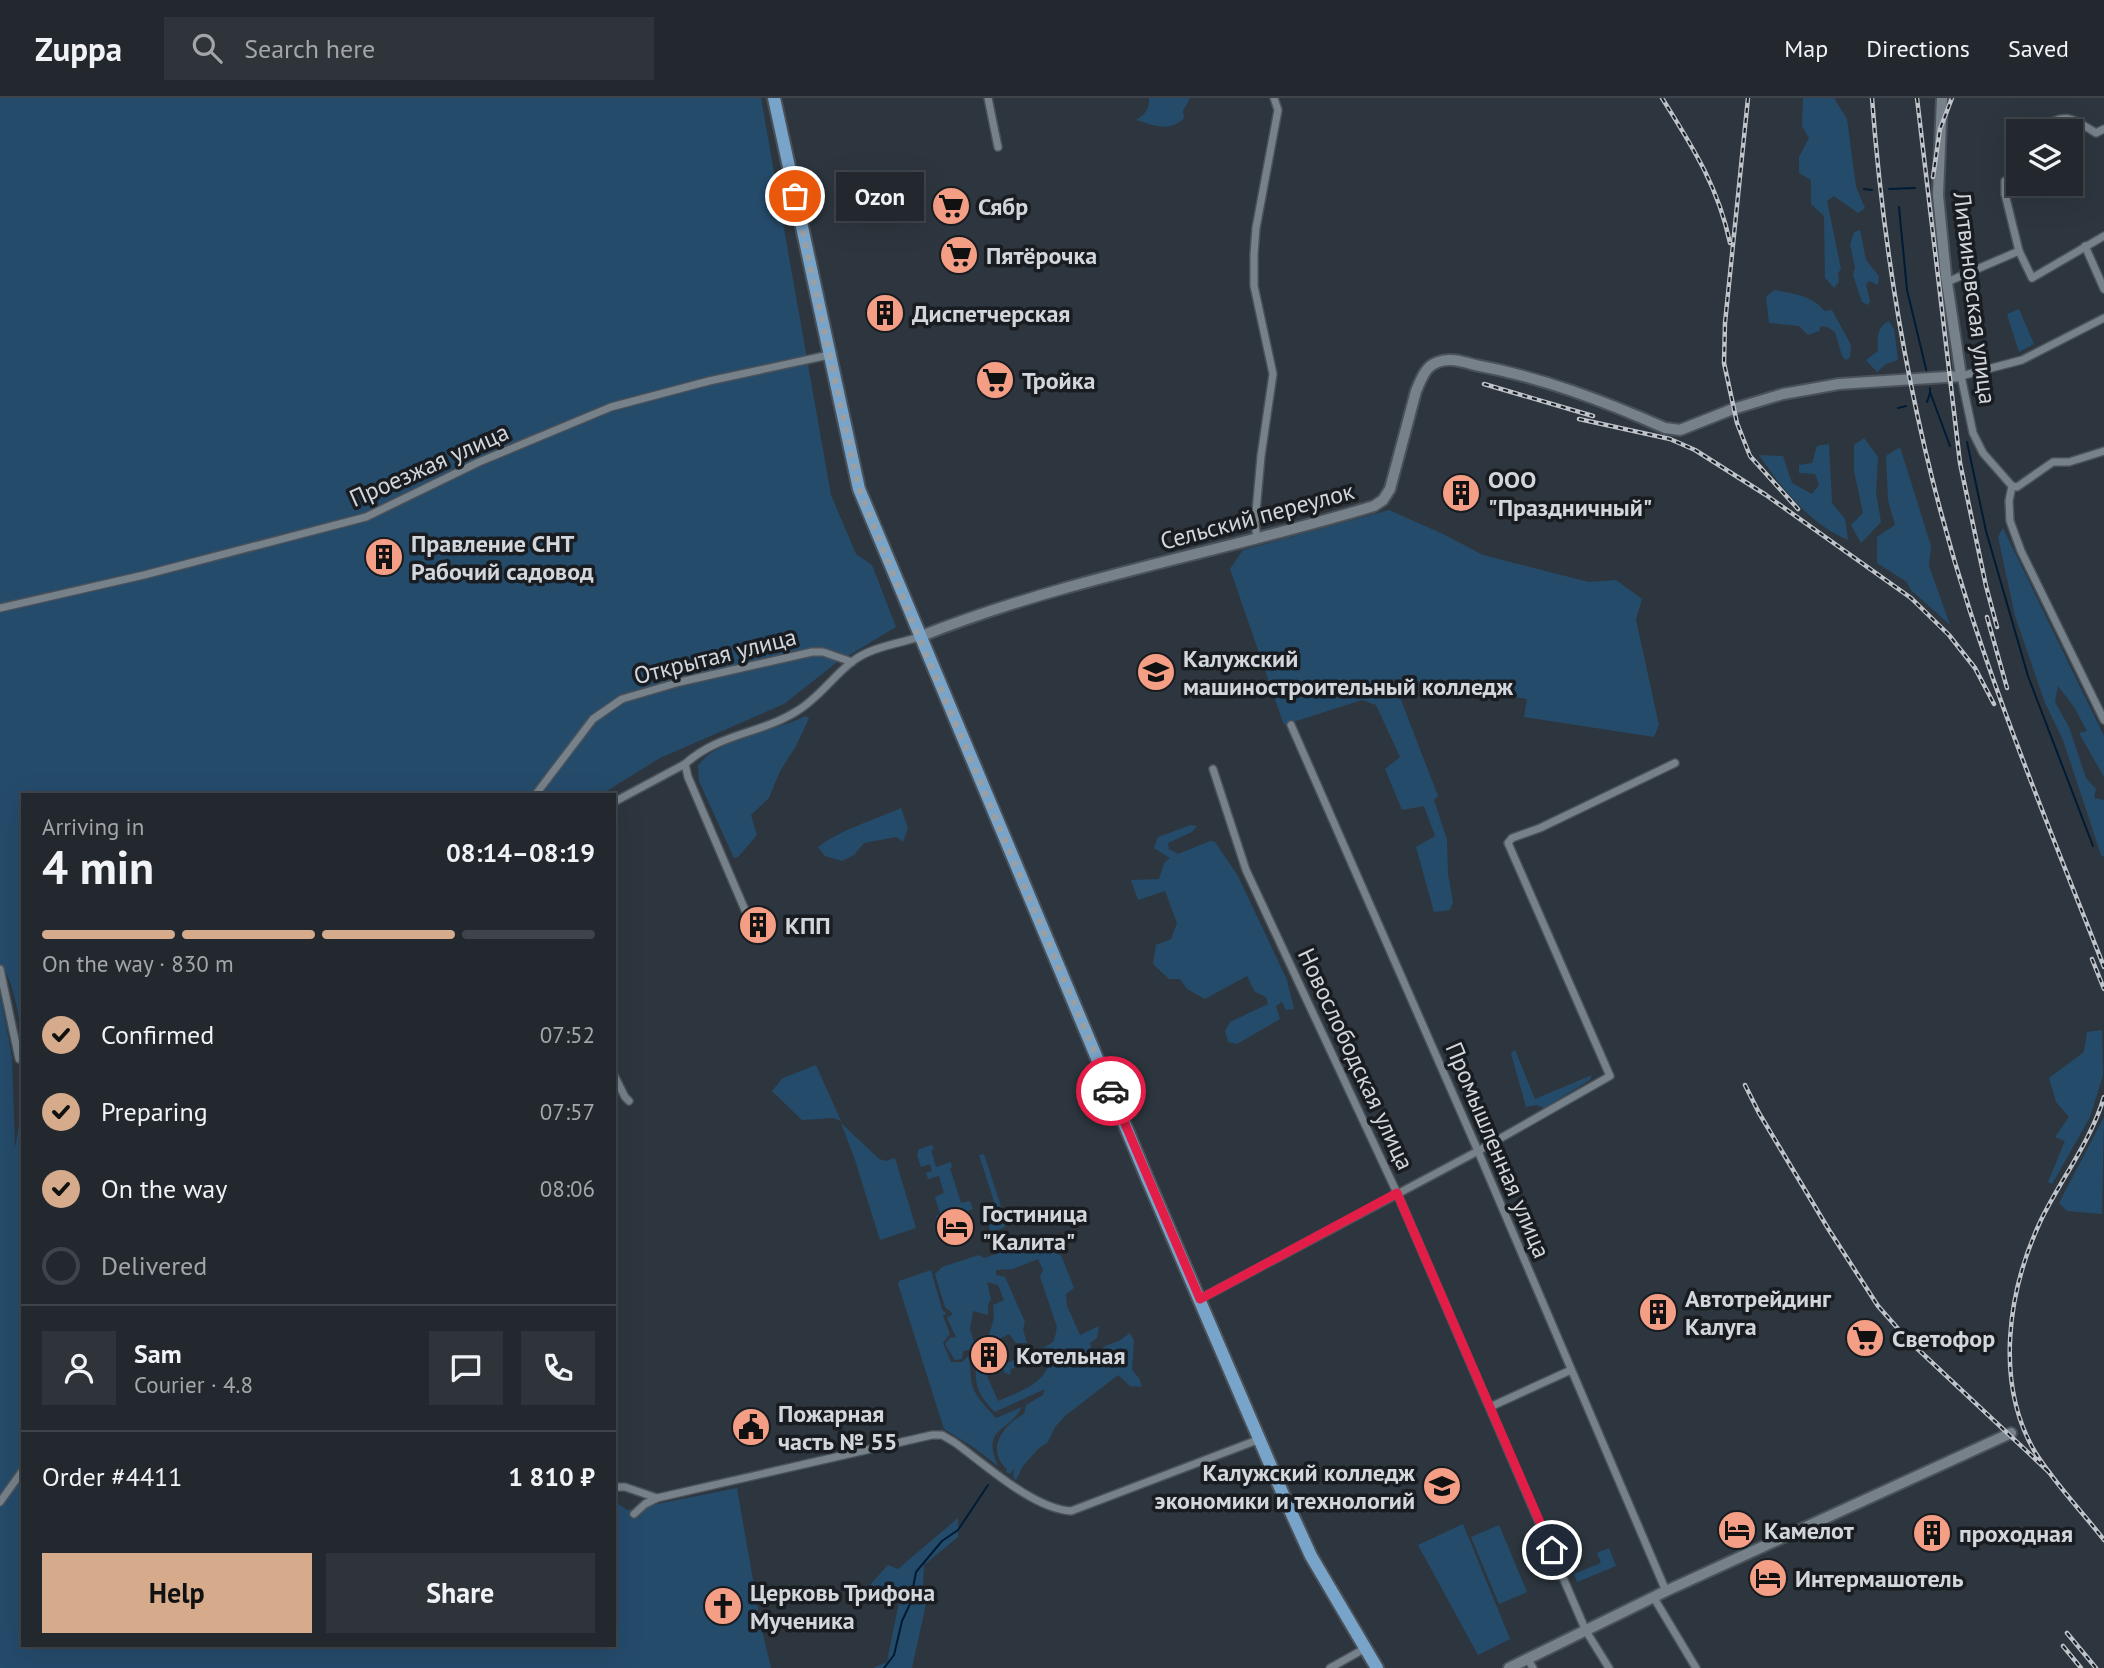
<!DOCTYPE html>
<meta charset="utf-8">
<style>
:root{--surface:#22282e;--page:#2e343a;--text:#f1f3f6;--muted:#a2a6aa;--line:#3f444a;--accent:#d6ab8b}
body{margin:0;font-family:"PT Sans",sans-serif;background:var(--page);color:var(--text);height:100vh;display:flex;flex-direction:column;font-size:26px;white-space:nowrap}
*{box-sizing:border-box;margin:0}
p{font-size:23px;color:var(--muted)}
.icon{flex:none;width:38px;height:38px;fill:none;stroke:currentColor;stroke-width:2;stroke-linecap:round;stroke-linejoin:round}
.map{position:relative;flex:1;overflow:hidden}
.details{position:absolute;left:21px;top:695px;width:595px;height:854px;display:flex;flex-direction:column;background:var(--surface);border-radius:0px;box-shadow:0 7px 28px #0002,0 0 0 2px var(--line)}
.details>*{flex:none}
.tools{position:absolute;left:2006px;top:21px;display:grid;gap:14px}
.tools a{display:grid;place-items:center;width:77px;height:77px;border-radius:0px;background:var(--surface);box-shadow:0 7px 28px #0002,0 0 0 2px var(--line);font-size:35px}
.pin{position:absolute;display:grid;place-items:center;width:60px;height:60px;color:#fff;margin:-30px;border:4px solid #fff;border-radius:50%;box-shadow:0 2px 7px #0007}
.courier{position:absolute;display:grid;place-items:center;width:70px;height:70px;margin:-35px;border:5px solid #e11d48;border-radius:50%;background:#fff;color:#222;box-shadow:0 2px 9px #0007}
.bubble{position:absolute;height:49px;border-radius:0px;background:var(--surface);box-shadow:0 7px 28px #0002,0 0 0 2px var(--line);font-size:23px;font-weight:700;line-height:49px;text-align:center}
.headline em{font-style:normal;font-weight:700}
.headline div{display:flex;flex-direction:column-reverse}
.headline{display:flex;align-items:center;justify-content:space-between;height:119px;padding:0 21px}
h1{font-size:46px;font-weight:700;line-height:52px}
.bar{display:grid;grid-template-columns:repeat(4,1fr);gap:10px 7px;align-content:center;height:84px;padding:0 21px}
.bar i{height:9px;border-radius:5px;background:var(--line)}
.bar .on{background:var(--accent)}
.bar p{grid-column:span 4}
.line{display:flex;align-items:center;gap:18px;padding:0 21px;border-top:2px solid var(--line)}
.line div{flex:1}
.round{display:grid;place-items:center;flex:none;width:74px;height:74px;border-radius:0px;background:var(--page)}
ol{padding:0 21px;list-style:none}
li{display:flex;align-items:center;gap:21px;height:77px}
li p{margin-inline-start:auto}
li .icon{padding:7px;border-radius:50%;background:var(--accent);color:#111;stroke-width:4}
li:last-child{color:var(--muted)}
li i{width:38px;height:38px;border:4px solid var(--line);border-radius:50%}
.action{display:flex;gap:14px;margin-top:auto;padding:14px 21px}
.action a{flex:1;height:80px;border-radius:0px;background:var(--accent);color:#111;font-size:28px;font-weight:700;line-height:80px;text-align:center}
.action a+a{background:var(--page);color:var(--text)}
header{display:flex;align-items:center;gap:42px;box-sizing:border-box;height:98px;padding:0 35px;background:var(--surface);border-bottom:2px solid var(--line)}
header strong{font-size:33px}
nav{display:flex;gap:38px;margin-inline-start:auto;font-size:24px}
.search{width:490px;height:63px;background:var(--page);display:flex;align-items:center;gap:18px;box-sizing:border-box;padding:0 24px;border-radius:0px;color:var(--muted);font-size:26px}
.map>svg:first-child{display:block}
</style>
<header>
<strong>Zuppa</strong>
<div class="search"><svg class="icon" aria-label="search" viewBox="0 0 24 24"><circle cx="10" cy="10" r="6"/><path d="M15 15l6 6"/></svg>Search here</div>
<nav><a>Map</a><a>Directions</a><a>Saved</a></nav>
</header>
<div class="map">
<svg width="2104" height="1570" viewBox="0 0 2104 1570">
<rect width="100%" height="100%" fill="#2d363e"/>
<!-- green -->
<g fill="#254b6b">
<path d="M0 0H761L831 397 856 456 872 467 896 529 836 565 784 606 660 660 602 696H23V945C19 922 15 884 0 865Z"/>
<path d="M1149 0H1190L1183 13 1184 20C1170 35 1153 27 1136 22 1145 17 1150 10 1149 0Z"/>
<path d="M1803 0H1834L1847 21 1856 89 1865 110 1858 115 1834 98 1827 103 1841 171 1838 175 1839 184 1834 190 1825 180 1824 118 1811 106V82L1799 75V59L1809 40 1802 28Z"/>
<path d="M1860 132 1866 162 1879 178 1878 187 1869 183 1866 187 1870 203 1868 207 1862 204 1853 177 1855 169 1850 147 1854 134Z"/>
<path d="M1774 192C1792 195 1814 198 1824 213L1832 212 1851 247 1850 259 1846 262 1842 258 1835 234 1827 229 1821 228 1819 233 1808 237 1799 228 1769 225 1766 199Z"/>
<path d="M2019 211 2034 246 2019 254 2007 216Z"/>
<path d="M1889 223 1894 231 1898 262 1886 266 1877 274 1866 262 1878 253C1878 240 1876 229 1889 223Z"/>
<path d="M1864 340 1878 359 1876 395 1881 424 1861 445 1851 427 1863 415 1854 373V347Z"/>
<path d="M1829 346 1832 405 1845 421 1848 442C1810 426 1782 391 1759 357L1783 358 1792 385 1812 396 1819 387 1815 376 1799 375V367L1812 365 1817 348Z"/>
<path d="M1900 349 1931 448 1929 468 1950 527 1910 491 1907 484 1877 465V439L1895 427 1888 402 1886 358Z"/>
<path d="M1389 412 1443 436 1483 457 1589 484 1616 482 1642 501 1636 522 1659 627 1654 639 1524 619 1527 601 1393 581 1438 698 1434 702 1447 742 1448 776 1453 804 1450 812 1434 814 1416 749 1435 738 1424 708 1402 712 1385 671 1400 659 1376 607 1362 602 1284 627 1230 471 1243 452Z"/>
<path d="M2003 430 2104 638V679L2079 635 2087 633 2074 609 2058 588 2055 604 2069 629 2086 680 2096 691 2094 700 2104 702V759L2101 757 2063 642 2045 605 2015 518 1998 439Z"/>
<path d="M805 618 809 620 796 648 780 673 769 700 751 717 757 737 738 759 734 760 699 683 698 668C716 640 776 634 805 618Z"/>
<path d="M901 710 908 730 903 744 896 739 864 745 854 757 842 763 825 758 818 749C840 732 874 722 901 710Z"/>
<path d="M1191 727 1197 728 1192 734 1168 745 1169 751 1178 756 1210 743 1215 744 1238 778 1287 882 1294 911 1286 912 1282 904 1276 908 1280 921 1237 946 1228 944 1225 933 1230 924 1268 906 1266 899 1255 894 1247 878 1205 901 1187 891 1180 881H1169L1153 866 1156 847 1171 841 1177 825 1165 793 1138 802 1131 782 1159 781 1164 765 1170 760 1154 750 1158 739Z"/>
<path d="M0 895 12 959 15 1049 23 1007V1547H614V1403L627 1412 737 1390 761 1528 771 1570H0Z"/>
<path d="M2102 932 2103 977 2090 1019 2052 1086 2048 1084 2065 1043 2055 1039 2069 1019 2056 1004 2049 980 2084 954 2087 934Z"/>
<path d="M1515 952 1535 1001 1592 977 1590 982 1544 1010 1537 1007 1526 1009 1511 955Z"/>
<path d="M816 967 841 1023 833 1020 802 1022 772 993 783 980Z"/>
<path d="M2104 1019 2102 1116 2067 1113 2059 1105Z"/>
<path d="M841 1025 879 1061 886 1063 895 1060 916 1130 880 1142 854 1059Z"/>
<path d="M932 1047 934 1051 931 1052 936 1069 951 1064 952 1069 950 1070 961 1105 970 1103 973 1111 937 1123 936 1118 940 1116 935 1099 944 1095 939 1078 928 1081 926 1075 932 1073 930 1066 921 1069 917 1057 919 1051Z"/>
<path d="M984 1056 1006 1124 1004 1130 990 1134 989 1127 1000 1122 979 1057Z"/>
<path d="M1033 1148 1061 1157 1074 1190 1066 1196 1067 1208 1080 1237 1099 1228 1097 1240 1090 1245 1092 1252 1100 1257 1105 1248 1119 1243 1130 1235 1134 1243 1132 1272 1139 1280 1142 1289 1130 1288 1118 1277 1065 1318 1055 1329 1048 1344 1038 1351 1023 1368 1016 1382 1013 1379 1014 1371 1010 1376 1006 1374 1007 1371C986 1353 1001 1328 1024 1316L1026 1307 1043 1297 1045 1291 995 1314C975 1294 975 1286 976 1258L985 1259 983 1269 998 1303C1016 1295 1043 1287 1049 1266L1042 1260 1011 1271 1010 1277 1004 1274 1002 1267 1031 1255 1033 1257 1054 1243 1057 1229 1040 1179 1043 1172 1038 1161 1013 1171 996 1172V1177L1005 1179 1025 1224 1023 1231 1027 1245H1016L1009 1236 995 1243 989 1237 994 1220 993 1207 1004 1202 998 1187 987 1184 991 1201 988 1207V1217L973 1213 970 1231 975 1247 973 1251 963 1253 962 1261 955 1262 945 1246 950 1240 956 1239 947 1220 953 1216 945 1209 935 1176 942 1169 979 1157 984 1160 1009 1152Z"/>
<path d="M931 1172 942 1211 946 1216 943 1218 950 1236 943 1245 951 1264H962L968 1258C971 1267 970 1272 971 1281 972 1296 986 1309 996 1320L1022 1309C1008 1335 981 1329 998 1368L973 1349 944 1331 898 1186 899 1183Z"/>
<path d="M958 1420V1439L924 1467 923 1489 926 1506 912 1570H873L887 1564 902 1489 880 1497 870 1487 888 1467 898 1471Z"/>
<path d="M1463 1426 1510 1541 1478 1557 1418 1447Z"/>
<path d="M1499 1427 1527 1494 1499 1506 1471 1439Z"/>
<path d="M1609 1450 1616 1468 1577 1484 1574 1476 1601 1465 1597 1455Z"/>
</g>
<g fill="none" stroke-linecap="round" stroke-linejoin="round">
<!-- stream -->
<g stroke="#001b34" stroke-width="2">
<path d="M1864 91 1872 92"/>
<path d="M1889 91 1915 90"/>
<path d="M1899 109 1907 192 1927 275"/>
<path d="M1930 290V294L1950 348"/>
<path d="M1927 304 1930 295"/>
<path d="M1898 310 1906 308"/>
<path d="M1967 344 1986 433 2028 578 2093 748"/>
<path d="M884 1570 894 1557 902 1523 910 1506 916 1474 942 1443 958 1432 988 1387"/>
</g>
<defs>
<g id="street">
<path d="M988 0 998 49"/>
<path d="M2039 32C2064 13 2072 20 2096 35L2104 31"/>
<path d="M2085 148 2104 191"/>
<path d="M2019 153 2032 180 2104 138"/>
<path d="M1947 184 2019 153 2005 96V83"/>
<path d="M2104 220 2022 262 1961 278 1973 335 1983 355 2012 388 2009 403 2010 423 2021 453 2104 622"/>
<path d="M2012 388 2017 389 2053 364H2069L2104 353"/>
<path d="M1257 440 1255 425 1261 358 1273 276 1254 188V156L1256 130 1278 12 1274 0"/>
<path d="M0 510 144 477 366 419 479 364 611 309 709 283 829 257"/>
<path d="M1291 627 1478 1053 1666 1493"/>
<path d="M685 666 688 679 748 819"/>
<path d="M1213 671 1246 772 1397 1095 1586 1533 1609 1570"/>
<path d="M536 696 593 621 622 601 680 584 812 554H823L852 564"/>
<path d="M614 704 685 666C719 635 761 636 797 613 819 600 833 578 853 563 871 549 898 546 919 539"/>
<path d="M0 871 19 961"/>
<path d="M614 977 625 999 629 1003"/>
<path d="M1200 1201 1478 1053 1610 978 1508 745 1512 740 1540 730 1675 665"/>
<path d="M1490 1309 1571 1272"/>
<path d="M614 1389H625L657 1400"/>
<path d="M0 1404 23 1372"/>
<path d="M634 1416 645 1406 657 1400 932 1337H942L954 1344C985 1366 1033 1411 1071 1413L1260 1341"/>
<path d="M1654 1500 1696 1570"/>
<path d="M1527 1560 1533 1570"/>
<path d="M1330 1570 1364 1551"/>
</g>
<g id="secondary">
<path d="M919 539C1066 480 1223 454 1374 408L1383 402 1390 391 1416 293C1421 282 1425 268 1438 264 1449 259 1464 264 1475 267 1541 279 1604 303 1665 330L1680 332 1733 311 1783 296 1839 286 1961 278 1946 178 1938 97 1942 0"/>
<path d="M1509 1570 1666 1493 2011 1335"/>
</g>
<path id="primary" d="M774 0 859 391 1147 1080 1285 1401 1311 1458 1377 1570"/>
</defs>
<!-- street casing -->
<use href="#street" stroke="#4a5159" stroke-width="10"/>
<!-- secondary casing -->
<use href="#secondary" stroke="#4a5159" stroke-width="14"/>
<!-- primary casing -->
<use href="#primary" stroke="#4a5159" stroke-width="16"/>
<!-- street -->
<use href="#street" stroke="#76818a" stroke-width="7"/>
<!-- secondary -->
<use href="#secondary" stroke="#76818a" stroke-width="10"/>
<!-- primary -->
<use href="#primary" stroke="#79a4ca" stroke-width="12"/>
<defs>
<g id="rail">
<path d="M1662 0C1692 48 1718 88 1730 145"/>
<path d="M1748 0 1725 225 1724 265 1737 325 1750 358 1798 411"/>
<path d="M1872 0C1885 175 1916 346 1970 513 2009 633 2058 752 2104 869"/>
<path d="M1917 0 1960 365 1986 488 1997 529"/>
<path d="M1933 79 1940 31 1952 0"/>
<path d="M1484 286 1593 318"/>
<path d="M1579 321 1670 341 1695 352 1766 397 1911 500 1949 537 1975 570 1994 606"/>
<path d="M1987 519 2007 590"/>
<path d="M2092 861 2104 891"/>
<path d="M1745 987 1759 1015 1829 1132 1878 1208 1908 1242 2049 1374"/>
<path d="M2104 999C2091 1043 2061 1081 2041 1122 2008 1192 1994 1284 2035 1354 2055 1386 2081 1412 2104 1442"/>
<path d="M2067 1535 2096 1570"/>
<path d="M2063 1548 2081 1570"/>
</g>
</defs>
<!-- rail casing -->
<use href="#rail" stroke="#bec4ca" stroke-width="4.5"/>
<!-- rail -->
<use href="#rail" stroke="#191d21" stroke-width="2" stroke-dasharray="5" stroke-linecap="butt"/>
</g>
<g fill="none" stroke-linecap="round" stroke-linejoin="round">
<!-- done -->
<path stroke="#989fa5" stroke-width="7" stroke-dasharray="0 12.6" d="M795 98 859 391 913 525 1111 993"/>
<!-- route -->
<path stroke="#e11d48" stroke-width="9" d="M1111 993 1200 1201 1397 1095 1552 1452"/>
</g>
<!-- icons -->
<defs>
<symbol id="supermarket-disc" viewBox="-11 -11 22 22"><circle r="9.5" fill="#f49e86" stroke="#191d21"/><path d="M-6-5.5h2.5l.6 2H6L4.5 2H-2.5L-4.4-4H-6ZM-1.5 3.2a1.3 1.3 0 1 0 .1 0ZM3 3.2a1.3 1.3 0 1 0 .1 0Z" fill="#111"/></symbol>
<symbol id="building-disc" viewBox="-11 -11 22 22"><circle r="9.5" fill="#f49e86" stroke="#191d21"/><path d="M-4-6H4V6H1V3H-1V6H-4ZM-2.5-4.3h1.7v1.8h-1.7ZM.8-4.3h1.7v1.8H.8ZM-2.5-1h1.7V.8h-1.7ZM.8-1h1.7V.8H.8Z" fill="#111"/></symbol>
<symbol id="university-disc" viewBox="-11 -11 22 22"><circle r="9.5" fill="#f49e86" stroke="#191d21"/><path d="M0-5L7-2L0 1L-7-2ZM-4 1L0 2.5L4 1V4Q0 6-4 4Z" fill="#111"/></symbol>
<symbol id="hotel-disc" viewBox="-11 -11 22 22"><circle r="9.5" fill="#f49e86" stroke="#191d21"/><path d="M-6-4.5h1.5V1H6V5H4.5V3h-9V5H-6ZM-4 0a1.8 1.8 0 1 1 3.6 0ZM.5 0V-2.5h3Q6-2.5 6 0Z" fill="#111"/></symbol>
<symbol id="civic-disc" viewBox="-11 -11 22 22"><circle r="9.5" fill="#f49e86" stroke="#191d21"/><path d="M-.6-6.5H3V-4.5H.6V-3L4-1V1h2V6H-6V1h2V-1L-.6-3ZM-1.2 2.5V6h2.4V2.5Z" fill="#111"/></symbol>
<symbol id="church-disc" viewBox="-11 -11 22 22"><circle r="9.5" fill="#f49e86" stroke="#191d21"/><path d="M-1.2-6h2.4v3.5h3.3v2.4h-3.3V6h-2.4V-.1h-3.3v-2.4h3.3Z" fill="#111"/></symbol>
</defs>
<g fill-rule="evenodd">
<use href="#supermarket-disc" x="929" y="86" width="44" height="44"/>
<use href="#supermarket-disc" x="937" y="135" width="44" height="44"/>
<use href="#building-disc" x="863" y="193" width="44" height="44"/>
<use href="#supermarket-disc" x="973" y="260" width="44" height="44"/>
<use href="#building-disc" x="1439" y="373" width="44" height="44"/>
<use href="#building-disc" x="362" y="437" width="44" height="44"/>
<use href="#university-disc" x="1134" y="552" width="44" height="44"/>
<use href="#building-disc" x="736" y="805" width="44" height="44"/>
<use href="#hotel-disc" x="933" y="1107" width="44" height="44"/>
<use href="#building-disc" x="1636" y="1192" width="44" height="44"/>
<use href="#supermarket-disc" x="1843" y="1218" width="44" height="44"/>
<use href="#building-disc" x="967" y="1235" width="44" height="44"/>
<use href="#civic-disc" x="729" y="1307" width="44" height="44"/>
<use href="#university-disc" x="1420" y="1366" width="44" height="44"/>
<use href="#hotel-disc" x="1715" y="1410" width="44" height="44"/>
<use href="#building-disc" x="1910" y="1413" width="44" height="44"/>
<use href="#hotel-disc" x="1746" y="1458" width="44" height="44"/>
<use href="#church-disc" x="701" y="1486" width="44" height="44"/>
</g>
<g text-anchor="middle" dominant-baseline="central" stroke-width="7" stroke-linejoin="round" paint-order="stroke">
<!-- poi labels -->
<g font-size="24" font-weight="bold" fill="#d2d7dd" stroke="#191d21" text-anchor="start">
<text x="978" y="108">Сябр</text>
<text x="986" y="157">Пятёрочка</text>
<text x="912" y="215">Диспетчерская</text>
<text x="1022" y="282">Тройка</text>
<text x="1488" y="381">ООО<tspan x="1488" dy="28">"Праздничный"</tspan></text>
<text x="411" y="445">Правление СНТ<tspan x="411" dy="28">Рабочий садовод</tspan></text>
<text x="1183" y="560">Калужский<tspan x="1183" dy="28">машиностроительный колледж</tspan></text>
<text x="785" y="827">КПП</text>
<text x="982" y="1115">Гостиница<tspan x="982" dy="28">"Калита"</tspan></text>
<text x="1685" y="1200">Автотрейдинг<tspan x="1685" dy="28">Калуга</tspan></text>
<text x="1892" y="1240">Светофор</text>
<text x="1016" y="1257">Котельная</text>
<text x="778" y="1315">Пожарная<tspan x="778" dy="28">часть № 55</tspan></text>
<text x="1415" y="1374" text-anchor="end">Калужский колледж<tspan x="1415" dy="28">экономики и технологий</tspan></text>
<text x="1764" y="1432">Камелот</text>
<text x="1959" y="1435">проходная</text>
<text x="1795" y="1480">Интермашотель</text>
<text x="750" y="1494">Церковь Трифона<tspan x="750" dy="28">Мученика</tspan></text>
</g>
<!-- street labels -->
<g font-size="24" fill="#d2d7dd" stroke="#191d21">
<text transform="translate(1975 200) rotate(83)">Литвиновская улица</text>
<text transform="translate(429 367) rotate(-24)">Проезжая улица</text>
<text transform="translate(1257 418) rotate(-15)">Сельский переулок</text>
<text transform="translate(715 558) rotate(-14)">Открытая улица</text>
<text transform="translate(1356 961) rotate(65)">Новослободская улица</text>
<text transform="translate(1498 1052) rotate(67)">Промышленная улица</text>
</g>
</g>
</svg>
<div class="tools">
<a><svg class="icon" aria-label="layers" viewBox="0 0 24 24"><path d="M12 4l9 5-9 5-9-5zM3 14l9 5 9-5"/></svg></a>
</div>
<div class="pin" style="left:795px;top:98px;background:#ea580c"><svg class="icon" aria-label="bag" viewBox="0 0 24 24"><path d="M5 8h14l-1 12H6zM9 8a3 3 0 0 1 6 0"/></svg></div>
<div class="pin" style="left:1552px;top:1452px;background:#1f2937"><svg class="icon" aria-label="home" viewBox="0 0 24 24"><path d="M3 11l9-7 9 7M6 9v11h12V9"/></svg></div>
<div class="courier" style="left:1111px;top:993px"><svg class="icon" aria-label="car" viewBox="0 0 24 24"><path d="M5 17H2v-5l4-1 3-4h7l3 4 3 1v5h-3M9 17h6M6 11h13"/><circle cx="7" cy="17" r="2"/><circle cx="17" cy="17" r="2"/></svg></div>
<div class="bubble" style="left:836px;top:74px;width:88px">Ozon</div>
<section class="details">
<div class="headline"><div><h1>4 min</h1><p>Arriving in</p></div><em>08:14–08:19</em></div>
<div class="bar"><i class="on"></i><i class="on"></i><i class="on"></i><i></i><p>On the way · 830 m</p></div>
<ol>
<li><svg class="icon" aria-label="check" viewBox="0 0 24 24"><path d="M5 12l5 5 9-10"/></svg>Confirmed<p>07:52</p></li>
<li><svg class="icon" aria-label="check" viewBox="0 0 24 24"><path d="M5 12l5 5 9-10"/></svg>Preparing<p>07:57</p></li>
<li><svg class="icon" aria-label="check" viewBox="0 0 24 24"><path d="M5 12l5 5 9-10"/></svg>On the way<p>08:06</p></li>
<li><i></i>Delivered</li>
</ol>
<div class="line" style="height:126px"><a class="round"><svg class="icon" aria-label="person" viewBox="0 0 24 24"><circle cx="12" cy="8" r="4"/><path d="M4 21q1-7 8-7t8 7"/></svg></a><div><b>Sam</b><p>Courier · 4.8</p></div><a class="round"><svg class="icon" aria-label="chat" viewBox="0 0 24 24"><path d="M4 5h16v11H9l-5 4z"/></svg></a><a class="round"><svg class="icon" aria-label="phone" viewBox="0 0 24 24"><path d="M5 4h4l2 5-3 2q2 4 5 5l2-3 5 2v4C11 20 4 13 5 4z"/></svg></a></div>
<div class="line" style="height:91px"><div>Order #4411</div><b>1 810 ₽</b></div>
<div class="action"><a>Help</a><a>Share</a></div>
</section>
</div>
